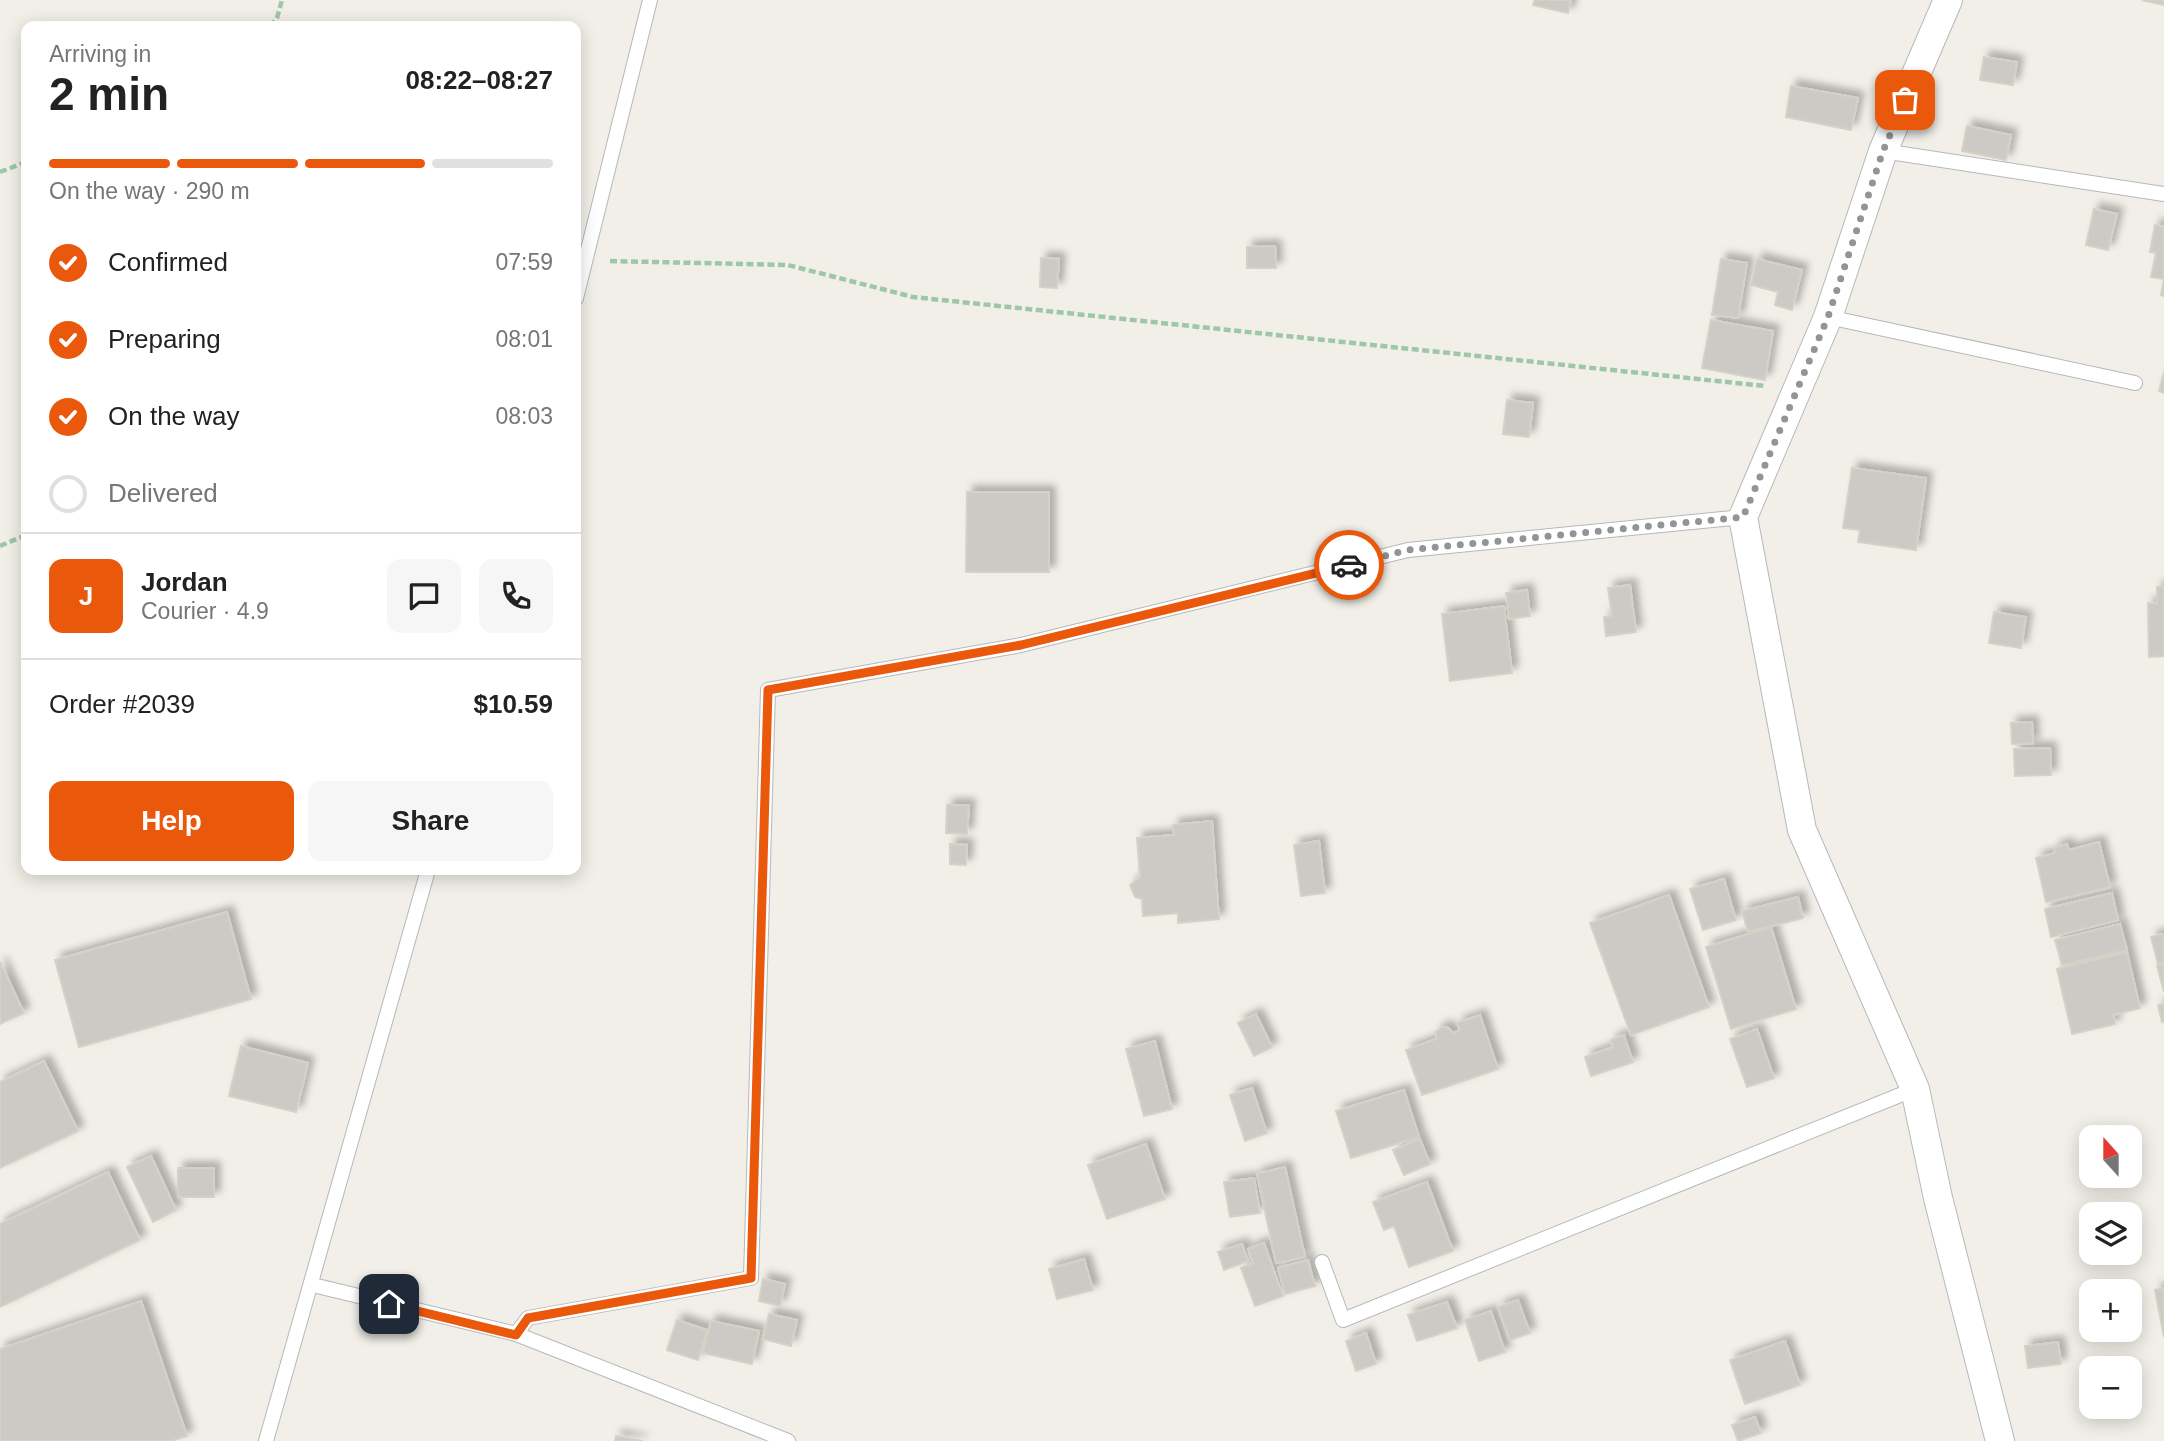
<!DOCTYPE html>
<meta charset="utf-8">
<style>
:root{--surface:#fff;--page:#f6f6f6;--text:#222;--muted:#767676;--line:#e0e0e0;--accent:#ea580c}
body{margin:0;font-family:Arial,sans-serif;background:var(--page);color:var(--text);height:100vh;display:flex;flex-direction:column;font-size:26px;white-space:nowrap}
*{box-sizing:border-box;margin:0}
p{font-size:23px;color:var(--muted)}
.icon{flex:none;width:38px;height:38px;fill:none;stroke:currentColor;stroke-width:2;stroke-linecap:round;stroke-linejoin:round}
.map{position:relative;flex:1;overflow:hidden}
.sheet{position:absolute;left:21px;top:21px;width:560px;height:854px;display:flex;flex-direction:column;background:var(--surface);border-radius:14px;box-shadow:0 4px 18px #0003}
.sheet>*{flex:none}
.needle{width:46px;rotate:339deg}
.fabs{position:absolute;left:2079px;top:1125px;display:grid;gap:14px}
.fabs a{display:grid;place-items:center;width:63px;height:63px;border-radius:14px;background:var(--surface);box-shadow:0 4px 18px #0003;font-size:35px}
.pin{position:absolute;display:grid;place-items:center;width:60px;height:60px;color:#fff;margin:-30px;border-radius:14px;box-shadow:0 4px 10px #0006}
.courier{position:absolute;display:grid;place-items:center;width:70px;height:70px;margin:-35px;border:5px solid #ea580c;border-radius:50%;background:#fff;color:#222;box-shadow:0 2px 9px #0007}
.head em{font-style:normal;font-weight:600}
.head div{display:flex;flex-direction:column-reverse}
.head{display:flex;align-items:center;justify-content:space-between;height:119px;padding:0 28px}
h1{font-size:46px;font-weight:600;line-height:52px}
.bar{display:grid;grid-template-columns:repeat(4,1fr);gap:10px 7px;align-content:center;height:84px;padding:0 28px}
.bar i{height:9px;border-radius:5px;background:var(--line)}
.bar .on{background:var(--accent)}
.bar p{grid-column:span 4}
.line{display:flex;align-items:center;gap:18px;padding:0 28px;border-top:2px solid var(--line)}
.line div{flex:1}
.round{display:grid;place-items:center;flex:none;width:74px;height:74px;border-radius:14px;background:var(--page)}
ol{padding:0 28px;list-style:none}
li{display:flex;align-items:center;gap:21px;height:77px}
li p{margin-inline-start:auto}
li .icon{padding:7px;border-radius:50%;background:var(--accent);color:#fff;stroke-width:4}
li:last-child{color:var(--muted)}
li i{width:38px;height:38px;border:4px solid var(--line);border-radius:50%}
.action{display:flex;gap:14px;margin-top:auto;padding:14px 28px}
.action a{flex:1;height:80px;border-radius:14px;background:var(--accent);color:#fff;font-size:28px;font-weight:600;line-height:80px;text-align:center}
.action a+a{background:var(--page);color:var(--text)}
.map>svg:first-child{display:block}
</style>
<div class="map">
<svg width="2164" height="1441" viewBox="0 0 2164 1441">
<defs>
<filter id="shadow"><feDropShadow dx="6" dy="-6" stdDeviation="3.5" flood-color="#0004"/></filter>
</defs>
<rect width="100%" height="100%" fill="#f1efe8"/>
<!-- building -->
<g fill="#cccac5" stroke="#d6d1c6" stroke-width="2" filter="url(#shadow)">
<path d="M1535 0H1571L1568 13 1533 5Z"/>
<path d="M2142 0H2164V5Z"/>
<path d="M1984 57 2017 62 2013 85 1980 80Z"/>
<path d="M1791 86 1858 98 1851 130 1786 117Z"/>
<path d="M1967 126 2011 135 2006 160 1962 151Z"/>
<path d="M2094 209 2117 214 2108 250 2086 245Z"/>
<path d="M2155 225 2164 227V296L2161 295 2164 279 2151 277 2156 253 2150 252Z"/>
<path d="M1275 246 1276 268H1247V247Z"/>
<path d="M1041 258 1059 259 1057 288 1040 287Z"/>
<path d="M1721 259 1747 263 1738 318 1712 315Z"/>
<path d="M1757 259 1802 270 1792 310 1775 305 1778 292 1751 285Z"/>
<path d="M1711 320 1773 331 1765 380 1702 368Z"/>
<path d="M2164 373V393L2159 391Z"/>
<path d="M1507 400 1533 403 1529 437 1503 434Z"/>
<path d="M1852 468 1926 478 1916 550 1858 542 1860 530 1843 528Z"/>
<path d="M967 492H1049V572H966Z"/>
<path d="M1630 585 1636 632 1606 636 1604 617 1612 616 1608 588Z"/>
<path d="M2157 587H2164V656L2149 657 2148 603 2157 604Z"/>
<path d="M1527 590 1530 616 1509 619 1506 593Z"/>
<path d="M1504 606 1512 673 1450 681 1442 614Z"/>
<path d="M1994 612 2026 617 2021 648 1989 643Z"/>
<path d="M2032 722 2033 743 2012 744 2011 723Z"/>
<path d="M2050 748 2051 775 2015 776 2014 749Z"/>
<path d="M947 805H969L967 834 946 833Z"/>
<path d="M1212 821 1219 919 1178 923V913L1143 916 1142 899 1135 897 1130 885 1140 877 1137 838 1174 835 1173 825Z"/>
<path d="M1319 841 1325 893 1301 896 1294 845Z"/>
<path d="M2099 842 2110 887 2046 902 2036 858 2055 853 2054 848 2067 844 2069 850Z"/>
<path d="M950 844 967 845 966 865 950 864Z"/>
<path d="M1724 879 1736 920 1703 930 1690 889Z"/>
<path d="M2112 893 2118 920 2051 937 2045 909Z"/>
<path d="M1669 895 1709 1007 1631 1035 1590 923Z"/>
<path d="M1798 897 1803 918 1748 932 1742 911Z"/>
<path d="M227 912 251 999 79 1047 55 960Z"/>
<path d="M2120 924 2127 950 2062 965 2055 940Z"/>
<path d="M1771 927 1796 1009 1731 1029 1706 947Z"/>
<path d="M2164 934V962L2158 964 2151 937Z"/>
<path d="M2127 952 2140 1008 2113 1015 2115 1024 2072 1034 2057 969Z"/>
<path d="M0 962 24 1013 0 1024Z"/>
<path d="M2164 964V992L2157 966Z"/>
<path d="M2164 1004V1021L2162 1022 2158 1005Z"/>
<path d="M1256 1014 1272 1047 1254 1056 1238 1023Z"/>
<path d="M1480 1015 1498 1069 1422 1095 1406 1050 1436 1039V1032L1442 1027 1448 1028 1453 1033 1460 1030 1457 1023Z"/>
<path d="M1757 1029 1774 1078 1747 1087 1730 1039Z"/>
<path d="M1624 1035 1633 1062 1591 1076 1585 1057 1613 1047 1611 1040Z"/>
<path d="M1155 1041 1172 1109 1144 1116 1126 1049Z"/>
<path d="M241 1046 308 1063 296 1112 229 1096Z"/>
<path d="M44 1061 78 1131 0 1168V1082Z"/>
<path d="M1252 1088 1267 1133 1245 1141 1230 1095Z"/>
<path d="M1404 1090 1419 1137 1351 1158 1336 1111Z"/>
<path d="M1420 1139 1430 1164 1404 1175 1393 1150Z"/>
<path d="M1146 1144 1165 1199 1107 1219 1088 1165Z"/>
<path d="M151 1156 176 1210 153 1222 127 1167Z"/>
<path d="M1285 1167 1305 1257 1276 1263 1257 1174Z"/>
<rect x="178" y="1168" width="36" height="29"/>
<path d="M108 1172 140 1240 0 1307V1224Z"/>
<path d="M1254 1178 1260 1213 1230 1217 1224 1182Z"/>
<path d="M1427 1182 1453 1251 1409 1267 1394 1226 1384 1230 1373 1202Z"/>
<path d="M1264 1243 1283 1296 1255 1306 1241 1268 1253 1263 1248 1249Z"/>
<path d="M1242 1244 1248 1261 1224 1270 1218 1252Z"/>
<path d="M1084 1259 1093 1290 1057 1299 1049 1269Z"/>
<path d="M1308 1260 1315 1286 1285 1294 1278 1268Z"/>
<path d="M763 1279 785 1284 780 1306 759 1301Z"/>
<path d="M2164 1288V1337L2155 1290Z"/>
<path d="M1518 1300 1530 1333 1510 1340 1498 1307Z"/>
<path d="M141 1301 187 1436 171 1441H0V1349Z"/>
<path d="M1447 1302 1457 1328 1417 1341 1408 1315Z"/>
<path d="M1491 1311 1505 1352 1479 1361 1465 1320Z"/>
<path d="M769 1314 797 1320 791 1346 763 1339Z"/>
<path d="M677 1320 707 1330 698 1360 667 1350Z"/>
<path d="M711 1321 759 1331 752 1364 703 1353Z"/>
<path d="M1366 1333 1376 1364 1356 1371 1346 1341Z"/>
<path d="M1785 1341 1800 1385 1745 1404 1730 1360Z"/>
<path d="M2058 1342 2061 1364 2028 1368 2025 1346Z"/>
<path d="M1755 1417 1761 1433 1738 1441 1732 1425Z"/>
<path d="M616 1436 643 1441H615Z"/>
</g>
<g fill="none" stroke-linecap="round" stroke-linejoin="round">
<defs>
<g id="service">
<path d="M1883 151 2164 194"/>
<path d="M576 298 650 0"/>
<path d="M1828 317 2135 383"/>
<path d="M1322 1262 1343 1320 1915 1089"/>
<path d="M313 1285 516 1334 788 1441"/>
<path d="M516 1334 528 1318 751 1278 768 690 1021 645 1408 550 1743 517"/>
<path d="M266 1441 428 870"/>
</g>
<path id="minor" d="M1948 0 1883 151 1828 317 1743 517 1802 830 1915 1089 1938 1198 2000 1441"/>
</defs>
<!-- service casing -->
<use href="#service" stroke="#b5b8bc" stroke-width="16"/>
<!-- minor casing -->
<use href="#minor" stroke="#b5b8bc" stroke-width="30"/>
<!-- path -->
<g stroke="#9cc7a9" stroke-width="4.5" stroke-dasharray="7 3.5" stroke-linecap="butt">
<path d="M270 26 277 18 282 0"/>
<path d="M0 172 26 162"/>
<path d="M610 261 788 265 913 297 1765 386"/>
<path d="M0 546 26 535"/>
</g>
<!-- service -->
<use href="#service" stroke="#fff" stroke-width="14"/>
<!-- minor -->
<use href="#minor" stroke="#fff" stroke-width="28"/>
</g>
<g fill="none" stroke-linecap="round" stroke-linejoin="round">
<!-- done -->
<path stroke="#929495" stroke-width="7" stroke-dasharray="0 12.6" d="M1349 565 1408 550 1743 517 1828 317 1883 151 1905 100"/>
<!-- route -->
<path stroke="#ea580c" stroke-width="9" d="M389 1304 516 1335 528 1318 751 1278 768 690 1021 645 1349 565"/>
</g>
</svg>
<div class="fabs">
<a><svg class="needle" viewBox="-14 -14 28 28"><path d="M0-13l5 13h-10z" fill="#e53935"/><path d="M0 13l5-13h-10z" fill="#767676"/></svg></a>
<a><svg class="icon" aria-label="layers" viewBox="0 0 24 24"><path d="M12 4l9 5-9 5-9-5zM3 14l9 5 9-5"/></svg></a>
<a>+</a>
<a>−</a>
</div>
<div class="pin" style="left:1905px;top:100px;background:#ea580c"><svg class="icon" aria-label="bag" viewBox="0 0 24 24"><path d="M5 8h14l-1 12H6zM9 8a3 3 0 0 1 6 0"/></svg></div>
<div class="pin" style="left:389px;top:1304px;background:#1f2937"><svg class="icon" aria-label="home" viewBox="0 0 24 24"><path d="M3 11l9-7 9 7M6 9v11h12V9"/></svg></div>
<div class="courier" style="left:1349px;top:565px"><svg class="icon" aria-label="car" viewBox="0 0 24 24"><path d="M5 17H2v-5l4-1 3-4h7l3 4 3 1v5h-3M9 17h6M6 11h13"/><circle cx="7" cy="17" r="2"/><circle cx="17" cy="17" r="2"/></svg></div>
<section class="sheet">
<div class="head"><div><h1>2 min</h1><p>Arriving in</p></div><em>08:22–08:27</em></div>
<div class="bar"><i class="on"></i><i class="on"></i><i class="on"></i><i></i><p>On the way · 290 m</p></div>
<ol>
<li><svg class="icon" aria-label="check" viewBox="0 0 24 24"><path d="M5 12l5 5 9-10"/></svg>Confirmed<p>07:59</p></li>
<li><svg class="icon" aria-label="check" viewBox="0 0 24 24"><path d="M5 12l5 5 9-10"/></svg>Preparing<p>08:01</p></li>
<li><svg class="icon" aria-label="check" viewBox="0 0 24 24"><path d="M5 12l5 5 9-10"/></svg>On the way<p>08:03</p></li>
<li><i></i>Delivered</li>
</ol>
<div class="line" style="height:126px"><b class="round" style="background:var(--accent);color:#fff">J</b><div><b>Jordan</b><p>Courier · 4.9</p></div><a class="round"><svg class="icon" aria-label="chat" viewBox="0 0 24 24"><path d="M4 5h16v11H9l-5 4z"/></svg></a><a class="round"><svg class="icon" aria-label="phone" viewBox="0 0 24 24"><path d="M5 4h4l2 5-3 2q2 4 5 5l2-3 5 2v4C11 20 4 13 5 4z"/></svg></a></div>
<div class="line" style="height:91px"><div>Order #2039</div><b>$10.59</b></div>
<div class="action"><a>Help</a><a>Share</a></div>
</section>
</div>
